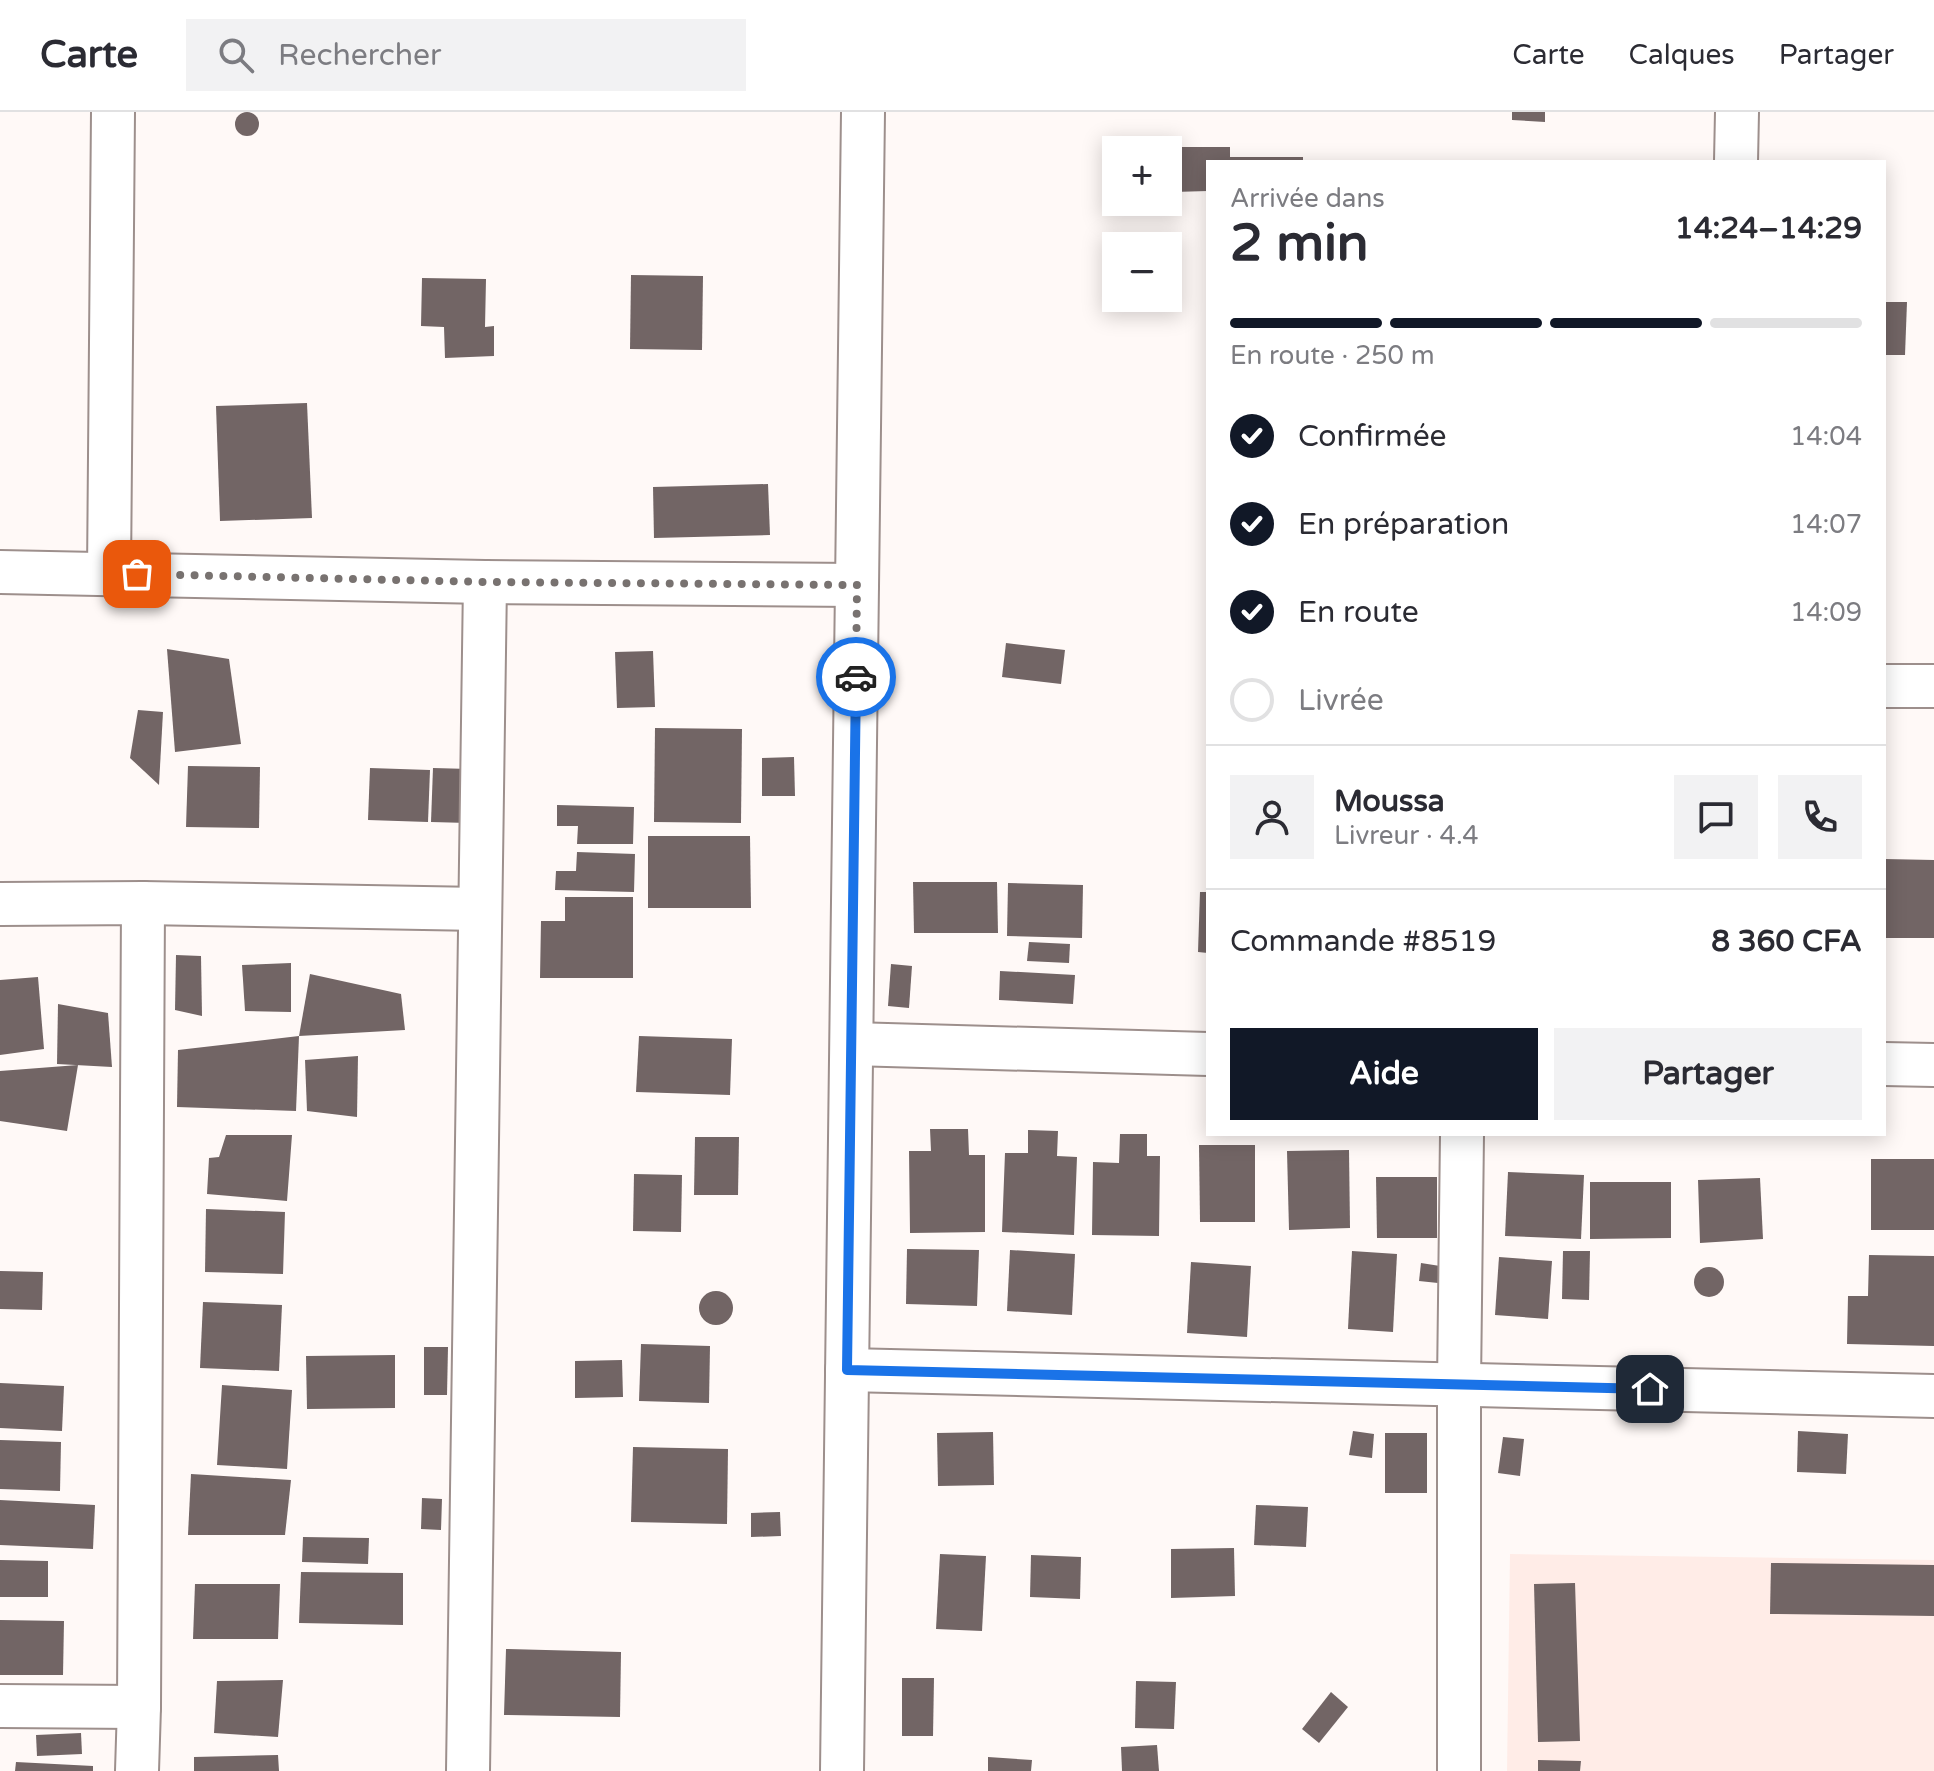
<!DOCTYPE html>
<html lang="fr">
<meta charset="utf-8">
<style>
:root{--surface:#fff;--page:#f2f2f3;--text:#2b2b33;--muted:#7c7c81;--line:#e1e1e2;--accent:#111827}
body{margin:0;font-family:"Varela Round",sans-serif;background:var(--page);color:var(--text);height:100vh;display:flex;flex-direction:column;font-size:30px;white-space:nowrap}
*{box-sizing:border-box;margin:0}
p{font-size:26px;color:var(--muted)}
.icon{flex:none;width:44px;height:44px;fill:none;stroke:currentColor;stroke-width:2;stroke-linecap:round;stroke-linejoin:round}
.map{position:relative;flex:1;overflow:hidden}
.details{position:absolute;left:1206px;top:48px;width:680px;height:976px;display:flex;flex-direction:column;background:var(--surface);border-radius:0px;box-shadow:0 4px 20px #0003}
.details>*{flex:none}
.fabs{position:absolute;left:1102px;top:24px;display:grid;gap:16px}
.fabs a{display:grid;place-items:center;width:80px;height:80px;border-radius:0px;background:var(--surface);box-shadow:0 4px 20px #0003;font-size:40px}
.pin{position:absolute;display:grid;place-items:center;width:68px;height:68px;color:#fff;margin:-34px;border-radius:16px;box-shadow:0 4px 12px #0006}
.courier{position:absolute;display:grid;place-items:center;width:80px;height:80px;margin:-40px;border:6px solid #1a73e8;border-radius:50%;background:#fff;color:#222;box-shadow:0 2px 10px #0007}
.summary em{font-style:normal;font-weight:800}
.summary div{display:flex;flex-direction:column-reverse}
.summary{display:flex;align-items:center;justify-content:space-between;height:136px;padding:0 24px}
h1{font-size:52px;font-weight:800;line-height:60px}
.bar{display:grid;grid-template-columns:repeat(4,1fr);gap:12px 8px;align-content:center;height:96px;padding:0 24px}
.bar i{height:10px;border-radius:6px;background:var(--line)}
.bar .current{background:var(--accent)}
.bar p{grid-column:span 4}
.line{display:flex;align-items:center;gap:20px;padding:0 24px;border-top:2px solid var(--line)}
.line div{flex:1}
.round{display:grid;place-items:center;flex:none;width:84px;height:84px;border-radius:0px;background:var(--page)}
ol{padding:0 24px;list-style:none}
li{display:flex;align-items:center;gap:24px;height:88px}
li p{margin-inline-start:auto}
li .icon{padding:8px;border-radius:50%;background:var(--accent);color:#fff;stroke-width:4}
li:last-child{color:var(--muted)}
li i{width:44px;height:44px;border:4px solid var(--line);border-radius:50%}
.button{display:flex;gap:16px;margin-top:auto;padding:16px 24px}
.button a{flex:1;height:92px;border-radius:0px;background:var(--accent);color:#fff;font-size:32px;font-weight:800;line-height:92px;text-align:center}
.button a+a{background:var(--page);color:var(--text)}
header{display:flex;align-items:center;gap:48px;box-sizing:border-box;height:112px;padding:0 40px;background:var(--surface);border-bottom:2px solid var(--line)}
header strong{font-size:38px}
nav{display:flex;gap:44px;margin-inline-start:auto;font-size:28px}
.search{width:560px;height:72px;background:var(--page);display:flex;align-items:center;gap:20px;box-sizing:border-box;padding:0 28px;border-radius:0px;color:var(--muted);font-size:30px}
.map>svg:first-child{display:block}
</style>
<header>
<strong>Carte</strong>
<div class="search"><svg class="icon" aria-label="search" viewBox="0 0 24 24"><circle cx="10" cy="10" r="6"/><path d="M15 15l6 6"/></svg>Rechercher</div>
<nav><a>Carte</a><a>Calques</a><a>Partager</a></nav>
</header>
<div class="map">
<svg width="1934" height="1659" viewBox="0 0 1934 1659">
<rect width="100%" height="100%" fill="#fff9f7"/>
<!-- built -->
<path fill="#ffece7" d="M1510 1442 1934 1448V1659H1507Z"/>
<!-- building -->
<g fill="#726565">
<circle cx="247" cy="12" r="12"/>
<path d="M1512 0H1545V10L1512 8Z"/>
<path d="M1172 35H1230V45H1303V50H1208V79L1173 80Z"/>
<path d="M631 163 703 164 702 238 630 237Z"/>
<path d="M422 166 486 167 485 215 494 214V244L445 246 444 215 421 214Z"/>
<path d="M1884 190H1907L1905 243H1884Z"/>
<path d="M307 291 312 406 220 409 216 294Z"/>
<path d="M768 372 770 423 654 426 653 375Z"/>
<path d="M1006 531 1065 538 1061 572 1002 565Z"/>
<path d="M167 537 229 547 241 632 175 640Z"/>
<path d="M653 539 655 595 617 596 615 540Z"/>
<path d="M138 598 163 600 159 673 130 646Z"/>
<path d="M655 616 742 617 741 711 654 710Z"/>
<path d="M794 645 795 684H762V646Z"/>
<path d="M188 654 260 655 259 716 186 715Z"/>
<path d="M370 656 430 658 428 710 368 708Z"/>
<path d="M433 656 470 657 468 711 431 710Z"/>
<path d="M557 693 634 695 633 732H577L578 714H557Z"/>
<path d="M648 724H750L751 796H648Z"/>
<path d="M577 740 635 742 634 780 555 778 556 759H576Z"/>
<path d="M1884 747 1934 748V826H1884Z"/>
<path d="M913 770H997L998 821H914Z"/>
<path d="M1008 771 1083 773 1082 826 1007 824Z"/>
<path d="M1200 780H1208V841L1198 840Z"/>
<path d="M565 785H633V866H540L541 809H565Z"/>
<path d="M1029 830 1070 832 1069 851 1027 849Z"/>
<path d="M176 843 201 844 202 904 175 898Z"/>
<path d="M291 851V900L245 899 242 853Z"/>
<path d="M891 852 912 854 909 896 888 894Z"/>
<path d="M1000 859 1075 863 1073 892 999 888Z"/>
<path d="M310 862 401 882 405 918 299 924Z"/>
<path d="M38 865 44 937 0 943V868Z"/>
<path d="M58 892 108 901 112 955 57 952Z"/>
<path d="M299 924 296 999 177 995 178 938Z"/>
<path d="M639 924 732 927 730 983 636 980Z"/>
<path d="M358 944 357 1005 307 999 305 948Z"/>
<path d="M78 953 67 1019 0 1009V959Z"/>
<path d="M930 1017H968L969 1043H985V1120L910 1121 909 1039H931Z"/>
<path d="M1028 1018 1058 1019 1057 1044 1077 1045 1074 1123 1002 1120 1005 1041H1028Z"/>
<path d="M1120 1022H1147V1044H1160L1159 1124 1092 1123 1093 1050 1119 1051Z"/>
<path d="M226 1023H292L287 1089 207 1082 209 1046 219 1045Z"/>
<path d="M695 1025H739L738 1083H694Z"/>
<path d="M1199 1033H1255V1110H1200Z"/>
<path d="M1349 1038 1350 1116 1289 1118 1287 1039Z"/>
<rect x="1871" y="1047" width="63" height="71"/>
<path d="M1508 1060 1584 1063 1581 1127 1505 1124Z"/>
<path d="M634 1062 682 1063 681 1120 633 1119Z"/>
<path d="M1376 1065H1437V1126H1377Z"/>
<path d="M1760 1066 1763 1127 1700 1131 1698 1068Z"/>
<path d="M1590 1070H1671V1126L1590 1127Z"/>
<path d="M206 1097 285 1100 283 1162 205 1160Z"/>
<path d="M907 1137 979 1138 977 1194 906 1192Z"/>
<path d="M1010 1138 1075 1142 1072 1203 1007 1199Z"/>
<path d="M1352 1139 1397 1142 1393 1220 1348 1217Z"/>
<path d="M1563 1139H1590L1589 1188 1562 1187Z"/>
<path d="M1869 1143 1934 1144V1234L1847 1232 1848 1184H1868Z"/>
<path d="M1499 1145 1552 1149 1548 1207 1495 1203Z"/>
<path d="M1191 1150 1251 1154 1247 1225 1187 1221Z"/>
<path d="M1421 1151 1440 1154 1438 1171 1419 1169Z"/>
<circle cx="1709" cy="1170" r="15"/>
<path d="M0 1159 43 1160 42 1198 0 1197Z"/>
<circle cx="716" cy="1196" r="17"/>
<path d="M203 1190 282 1193 279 1259 200 1256Z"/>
<path d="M641 1232 710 1234 709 1291 639 1289Z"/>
<path d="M424 1235H448L447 1283H424Z"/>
<path d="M395 1243V1296L307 1297 306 1244Z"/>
<path d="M622 1248 623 1285 575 1286V1249Z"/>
<path d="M0 1271 64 1274 62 1319 0 1316Z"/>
<path d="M222 1273 292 1278 287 1357 217 1353Z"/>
<path d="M1353 1319 1374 1322 1372 1346 1349 1343Z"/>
<path d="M1798 1319 1848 1322 1846 1362 1797 1360Z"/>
<path d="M993 1320 994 1373 938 1374 937 1321Z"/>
<rect x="1385" y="1321" width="42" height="60"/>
<path d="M1503 1325 1524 1327 1520 1364 1498 1361Z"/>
<path d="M0 1328 61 1330 60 1379 0 1377Z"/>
<path d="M633 1335 728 1337 727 1412 631 1410Z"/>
<path d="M191 1362 291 1368 285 1423H188Z"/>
<path d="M422 1386 442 1387 441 1418 421 1417Z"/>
<path d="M0 1388 95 1393 93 1437 0 1433Z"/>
<path d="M1256 1393 1308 1395 1306 1435 1254 1433Z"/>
<path d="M780 1400 781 1424 751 1425V1401Z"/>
<path d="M303 1425 369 1426 368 1452 302 1450Z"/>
<path d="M1234 1436 1235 1484 1171 1486V1437Z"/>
<path d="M940 1442 986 1444 982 1519 936 1517Z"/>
<path d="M1031 1443 1081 1445 1080 1487 1030 1485Z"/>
<path d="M0 1448 48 1449V1485H0Z"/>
<path d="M1771 1451 1934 1453V1504L1770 1502Z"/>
<path d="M301 1460 403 1461V1513L299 1511Z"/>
<path d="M1575 1471 1580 1629 1538 1630 1534 1472Z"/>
<path d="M195 1472H280L278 1527H193Z"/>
<path d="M0 1508 64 1509 63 1563H0Z"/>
<path d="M506 1537 621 1540 620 1605 504 1603Z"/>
<path d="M902 1566H934L933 1624H902Z"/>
<path d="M283 1568 278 1625 214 1621 217 1569Z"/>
<path d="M1136 1569 1176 1570 1174 1617 1135 1616Z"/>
<path d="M1331 1580 1348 1595 1319 1631 1302 1617Z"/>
<path d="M81 1621 82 1642 37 1644 36 1623Z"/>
<path d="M1157 1633 1159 1659H1122L1121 1635Z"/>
<path d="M278 1643 279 1659H194V1645Z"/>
<path d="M988 1645 1032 1648 1031 1659H988Z"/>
<path d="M1538 1648 1581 1649 1580 1659H1538Z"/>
<path d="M16 1650 93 1654V1659H15Z"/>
</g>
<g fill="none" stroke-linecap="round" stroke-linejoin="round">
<defs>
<g id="street">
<path d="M1736 50 1737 0"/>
<path d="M0 460 485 470 857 473"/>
<path d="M109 461 113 0"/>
<path d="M1884 574H1934"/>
<path d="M0 792 143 791 480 797"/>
<path d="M852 932 1208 942"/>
<path d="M1884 952 1934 953"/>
<path d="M847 1258 1934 1284"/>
<path d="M0 1594 139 1595"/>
<path d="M137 1659 139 1595 143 791"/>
<path d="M468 1659 485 470"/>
<path d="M842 1659 863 0"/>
<path d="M1459 1659V1272L1462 1022"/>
</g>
</defs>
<!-- street casing -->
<use href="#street" stroke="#9d8f8c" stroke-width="46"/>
<!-- street -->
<use href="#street" stroke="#fff" stroke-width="42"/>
</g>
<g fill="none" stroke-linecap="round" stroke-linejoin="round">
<!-- done -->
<path stroke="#787270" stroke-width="8" stroke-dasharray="0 14.4" d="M137 462 485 470 857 473 856 565"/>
<!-- route -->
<path stroke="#1a73e8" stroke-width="10" d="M856 565 847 1258 1650 1277"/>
</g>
</svg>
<div class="fabs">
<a>+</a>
<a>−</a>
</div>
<div class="pin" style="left:137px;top:462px;background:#ea580c"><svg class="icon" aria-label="bag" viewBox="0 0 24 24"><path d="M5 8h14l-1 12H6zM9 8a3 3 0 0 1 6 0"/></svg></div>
<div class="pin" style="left:1650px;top:1277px;background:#1f2937"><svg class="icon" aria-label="home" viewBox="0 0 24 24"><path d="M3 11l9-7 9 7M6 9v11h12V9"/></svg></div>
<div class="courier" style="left:856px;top:565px"><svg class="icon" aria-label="car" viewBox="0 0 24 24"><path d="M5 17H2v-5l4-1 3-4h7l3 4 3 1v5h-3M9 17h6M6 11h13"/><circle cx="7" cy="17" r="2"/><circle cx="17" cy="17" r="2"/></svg></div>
<section class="details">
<div class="summary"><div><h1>2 min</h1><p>Arrivée dans</p></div><em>14:24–14:29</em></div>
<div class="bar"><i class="current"></i><i class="current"></i><i class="current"></i><i></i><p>En route · 250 m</p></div>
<ol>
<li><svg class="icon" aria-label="check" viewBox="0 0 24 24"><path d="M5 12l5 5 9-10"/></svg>Confirmée<p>14:04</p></li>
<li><svg class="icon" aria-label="check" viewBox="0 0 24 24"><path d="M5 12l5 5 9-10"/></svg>En préparation<p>14:07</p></li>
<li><svg class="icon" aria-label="check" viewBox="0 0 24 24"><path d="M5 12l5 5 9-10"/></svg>En route<p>14:09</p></li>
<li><i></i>Livrée</li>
</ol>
<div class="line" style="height:144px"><a class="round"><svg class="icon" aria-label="person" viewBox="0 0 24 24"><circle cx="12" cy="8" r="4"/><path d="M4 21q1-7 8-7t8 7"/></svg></a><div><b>Moussa</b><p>Livreur · 4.4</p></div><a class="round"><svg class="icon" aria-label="chat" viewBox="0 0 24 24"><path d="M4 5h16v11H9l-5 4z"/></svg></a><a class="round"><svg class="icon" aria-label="phone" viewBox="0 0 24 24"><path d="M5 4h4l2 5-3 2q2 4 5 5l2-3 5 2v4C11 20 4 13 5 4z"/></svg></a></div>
<div class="line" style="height:104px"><div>Commande #8519</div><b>8 360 CFA</b></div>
<div class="button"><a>Aide</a><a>Partager</a></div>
</section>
</div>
